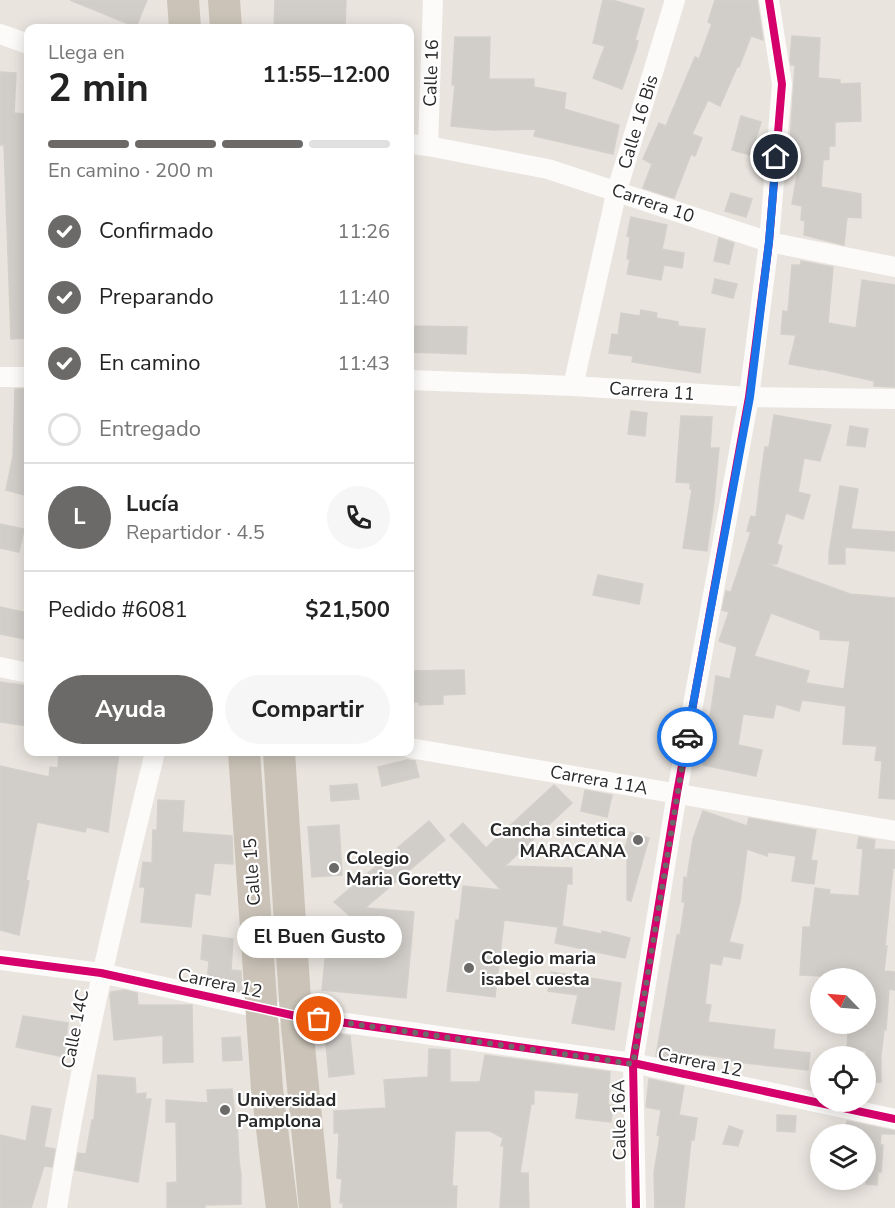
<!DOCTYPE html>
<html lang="es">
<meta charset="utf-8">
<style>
:root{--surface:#fff;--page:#f6f6f6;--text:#222;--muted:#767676;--line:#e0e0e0;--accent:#6c6a68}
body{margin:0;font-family:"Nunito Sans",sans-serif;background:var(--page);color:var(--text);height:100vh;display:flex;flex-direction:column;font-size:22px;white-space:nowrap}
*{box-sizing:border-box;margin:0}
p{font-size:20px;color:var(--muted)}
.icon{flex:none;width:33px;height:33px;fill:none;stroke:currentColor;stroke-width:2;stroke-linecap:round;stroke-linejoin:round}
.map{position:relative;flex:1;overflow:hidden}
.sheet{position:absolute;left:24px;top:24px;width:390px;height:732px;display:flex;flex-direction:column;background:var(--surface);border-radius:12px;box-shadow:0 3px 15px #0003}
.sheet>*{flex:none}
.needle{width:39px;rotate:295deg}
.buttons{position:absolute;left:810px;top:968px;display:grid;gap:12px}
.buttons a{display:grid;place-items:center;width:66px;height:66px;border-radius:50%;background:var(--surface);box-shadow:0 3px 15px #0003;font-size:30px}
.pin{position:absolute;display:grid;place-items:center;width:51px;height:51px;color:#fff;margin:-26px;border:3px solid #fff;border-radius:50%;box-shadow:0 2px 6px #0007}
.courier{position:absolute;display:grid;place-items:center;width:60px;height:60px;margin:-30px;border:4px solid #1a73e8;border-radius:50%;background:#fff;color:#222;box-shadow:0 2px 8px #0007}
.bubble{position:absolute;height:42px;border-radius:21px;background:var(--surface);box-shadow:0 3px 15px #0003;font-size:20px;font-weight:700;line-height:42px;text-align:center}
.headline em{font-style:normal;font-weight:700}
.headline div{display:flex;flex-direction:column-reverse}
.headline{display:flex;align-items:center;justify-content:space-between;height:102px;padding:0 24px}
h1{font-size:39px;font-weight:700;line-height:45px}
.bar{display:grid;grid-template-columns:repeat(4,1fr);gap:9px 6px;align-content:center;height:72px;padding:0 24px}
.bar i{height:8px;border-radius:4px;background:var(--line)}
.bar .active{background:var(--accent)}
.bar p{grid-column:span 4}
.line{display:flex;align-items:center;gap:15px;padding:0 24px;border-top:2px solid var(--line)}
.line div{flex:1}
.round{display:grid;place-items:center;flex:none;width:63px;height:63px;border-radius:32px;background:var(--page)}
ol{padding:0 24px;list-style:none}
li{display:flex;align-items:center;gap:18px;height:66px}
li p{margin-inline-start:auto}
li .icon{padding:6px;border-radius:50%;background:var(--accent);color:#fff;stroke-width:4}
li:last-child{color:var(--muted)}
li i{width:33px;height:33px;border:3px solid var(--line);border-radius:50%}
.action{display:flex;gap:12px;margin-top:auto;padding:12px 24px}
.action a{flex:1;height:69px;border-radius:36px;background:var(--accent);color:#fff;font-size:24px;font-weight:700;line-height:69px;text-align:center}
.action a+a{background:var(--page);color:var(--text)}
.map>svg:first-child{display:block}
</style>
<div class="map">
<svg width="895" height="1208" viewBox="0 0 895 1208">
<rect width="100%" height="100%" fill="#e9e4de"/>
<!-- building -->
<g fill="#d1ceca" stroke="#d3d0ca" stroke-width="1.5" fill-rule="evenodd">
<path d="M70 0H147L136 27Z"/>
<path d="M275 0H346L345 28H274Z"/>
<path d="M603 0H612L644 9 635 40 638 41 636 49 622 89 593 78 605 46 593 43Z"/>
<path d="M715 0H757L763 40 751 36 739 67H737L720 106 708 100 692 134 702 138 695 156 691 154 674 198 643 188 652 164 643 159 659 123 666 126 695 57 699 59 712 24 708 22Z"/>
<path d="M792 36 820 38 818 78 840 80V84L860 83 861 121 835 122V146H829V159L823 160 821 187 861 194V218L847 217 844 245 804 235 805 221 801 220 802 206 792 204 800 158 789 159 795 65H791L790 60Z"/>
<path d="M455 37H490L489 79H534V87L566 93 564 109 619 125 613 154 534 136 536 129 493 130 451 126 455 85H452Z"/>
<path d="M0 72 16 73 14 113 26 114 28 338 11 339 4 145H0Z"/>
<path d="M741 116 761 122 751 155 732 150Z"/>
<path d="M731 193 752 199 746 217 725 211Z"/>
<path d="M631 217 667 225 662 249 684 253 682 268 664 265 661 280 627 274 630 259H627L630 237 627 236Z"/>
<path d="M719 238 734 243 729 264 714 261Z"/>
<path d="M801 261 833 267 828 323 856 328 862 280 895 285V387L874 386V381L821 369 820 370 789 364 796 335 781 334 783 311 788 312 792 265H801Z"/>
<path d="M715 279 737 284 733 298 712 293Z"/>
<path d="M641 310 657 313 656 318 678 322V326L705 329 700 373 632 362 633 356 609 353 612 334 618 335 621 313 640 316Z"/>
<path d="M410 326 467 327 466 354 410 352Z"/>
<path d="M15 389H28V496L6 490 13 456Z"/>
<path d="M631 411 647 413 645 436 628 434Z"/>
<path d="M774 415 831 425 820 461 804 458 798 492 810 495 803 519 786 513 777 544 782 546 777 564H767L850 594 895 598V799L879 798 882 761 875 760 877 746 843 744 846 706 802 700 799 711 776 704 773 718 743 714 738 745 762 750 756 776 703 765 716 676 730 679 737 647 719 641 729 612 722 610 726 591 731 592 751 532 747 531 751 516 756 517 761 474 765 447H769ZM771 613 820 631V639L850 641 844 689 806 683 809 671 754 656Z"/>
<path d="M681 416 712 417 710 448H719L714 501 707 551 683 548 692 489H690V483L676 482Z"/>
<path d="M850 426 868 429 865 447 847 445Z"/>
<path d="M840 486 858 489 851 529 895 532V551L845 547V564H829V553Z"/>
<path d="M0 524 24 529 19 552 0 548Z"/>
<path d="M598 575 643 584 639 604 593 595Z"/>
<path d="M0 607 28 613 25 639 0 634Z"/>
<path d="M464 670 465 694 443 695V704L419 705V702H410V671Z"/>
<path d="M0 682 28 686V726L0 722Z"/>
<path d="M59 752H119L108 832 87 827 85 832 37 822 26 880 29 881 19 935 0 930V766L49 777 50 767 58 768Z"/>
<path d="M407 760 415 761 419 777 382 786 378 767Z"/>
<path d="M357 784 359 799 331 801 330 786Z"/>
<path d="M554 785 572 803 505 866 572 868V884H567L562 926 602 934V931L630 938 625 958 555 943 558 927 504 920 495 997 447 991 456 920 459 921 463 886 501 890 450 835 463 823 486 848Z"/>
<path d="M585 790 612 795 607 817 581 811Z"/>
<path d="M158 800 184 801 182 832 232 836 233 864 214 863 210 895 195 893 191 927 141 922 145 887H140L143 862 152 863 153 830H157Z"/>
<path d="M703 811 747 826 749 818 816 830 811 860 817 861 814 884 792 881 796 856 768 852 767 856 747 849 740 902 729 942 743 945 740 959 723 956 721 965 710 963 705 1004 711 1005 708 1022 775 1030 773 1049 810 1053 808 1070 727 1061V1058L690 1053 688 1063 656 1056 677 935H680L685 902H682L684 877 687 878 693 839Z"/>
<path d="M429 821 445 840 365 908 414 912 406 998 322 990 326 950 358 923 334 902Z"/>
<path d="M339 825 342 875 312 877 308 827Z"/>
<path d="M630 832 649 838 631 901 627 900V851H624Z"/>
<path d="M859 837 875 840 874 849 895 850V868H893L885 946H887L884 971 895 972V990L889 989 886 1030H884L881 1056V1082H866V1051L847 1050 848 1032H855L856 1023H866V978L800 975 803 927H810L815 888 830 890 829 894 859 896 863 849 857 848Z"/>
<path d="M203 935 233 939 231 970 241 971 242 992 207 984 209 961 201 959Z"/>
<path d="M551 972 621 983 614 1030 572 1023 578 995 548 991Z"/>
<path d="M125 990 137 993 138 1005H192L193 1062 163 1063V1035L114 1040 110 995 111 992Z"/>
<path d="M23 1016 68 1023 64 1057 16 1047Z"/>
<path d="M325 1032 350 1036 354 1074 329 1077Z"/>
<path d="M240 1037 242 1060 223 1061 222 1038Z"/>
<path d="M429 1049 450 1050V1082H480L485 1055 610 1072 608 1105H613L611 1122 576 1118 579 1093 534 1090V1104H531L520 1173H528L529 1208H500L504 1146H501L503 1138 490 1131H455L452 1186H457L456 1208H343V1203H340L342 1179 337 1178 339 1133H334V1111L386 1108 384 1080 428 1077Z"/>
<path d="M98 1075 135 1078 136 1094 146 1093 145 1099H151L138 1182 75 1170 78 1153 86 1154 92 1120H94Z"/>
<path d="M649 1079 684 1086 679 1115 697 1118 694 1140H691L684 1208H655L654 1173 660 1136 657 1135 661 1110 646 1107Z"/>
<path d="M232 1089 235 1118H237L239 1161 241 1175V1204L205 1205V1208H167V1183L177 1182 176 1122H166V1100L208 1103 207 1090Z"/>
<path d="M32 1106 51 1109 44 1147 55 1149 52 1167 44 1166 31 1208H0V1135L26 1141Z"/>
<path d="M777 1115 796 1116 795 1132 777 1131Z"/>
<path d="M847 1121 895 1131V1134H881L880 1145H883L881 1172H878L877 1185 866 1184V1134H846Z"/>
<path d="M729 1126 743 1131 738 1146 723 1144Z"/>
</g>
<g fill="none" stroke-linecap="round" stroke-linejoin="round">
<!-- minor -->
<g stroke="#fcfbfa" stroke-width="20">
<path d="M0 34 28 44"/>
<path d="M410 144 428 146 548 169 769 242 895 267"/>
<path d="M428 146 433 0"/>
<path d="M0 377H28"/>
<path d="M410 380 573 386 749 397 895 399"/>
<path d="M573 386 617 190 675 0"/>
<path d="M0 667 28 673"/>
<path d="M410 748 895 831"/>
<path d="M0 960 101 973 296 1016 633 1063 895 1119"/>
<path d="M57 1208C81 1054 118 903 155 752"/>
<path d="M636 1208 633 1063 677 793 749 397 769 242 782 84 769 0"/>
</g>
<!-- trunk -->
<g stroke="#cbc3b8" stroke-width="32">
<path d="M183 0 185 28"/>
<path d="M224 0 226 28"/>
<path d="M244 752 267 1089 282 1208"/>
<path d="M279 752 296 1016 315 1208"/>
</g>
<defs>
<g id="cycleway">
<path d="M0 960 101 973 296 1016 633 1063 895 1119"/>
<path d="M636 1208 633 1063 677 793 749 397 769 242 782 84 769 0"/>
</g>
</defs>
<!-- cycleway casing -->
<use href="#cycleway" stroke="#fff" stroke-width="11"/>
<!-- cycleway -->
<use href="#cycleway" stroke="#d6006c" stroke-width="8"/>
</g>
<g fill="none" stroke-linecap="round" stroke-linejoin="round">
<!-- done -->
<path stroke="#6c6a68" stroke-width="6" stroke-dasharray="0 10.8" d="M319 1019 633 1064 687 737"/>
<!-- route -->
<path stroke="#1a73e8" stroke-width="8" d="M687 737 750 397 769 242 776 157"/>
</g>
<!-- markers -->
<g fill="#6c6a68" stroke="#fff" stroke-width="2">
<circle cx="638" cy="840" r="6"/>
<circle cx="334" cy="868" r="6"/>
<circle cx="469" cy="968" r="6"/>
<circle cx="225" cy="1110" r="6"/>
</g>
<g text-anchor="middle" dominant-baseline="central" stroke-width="4.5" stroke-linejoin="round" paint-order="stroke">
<!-- street labels -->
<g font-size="18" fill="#292929" stroke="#fff">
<text transform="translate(431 73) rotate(-88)">Calle 16</text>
<text transform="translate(638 122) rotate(-73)">Calle 16 Bis</text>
<text transform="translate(653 203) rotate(19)">Carrera 10</text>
<text transform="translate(652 391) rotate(4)">Carrera 11</text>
<text transform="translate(599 780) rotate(10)">Carrera 11A</text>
<text transform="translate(252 872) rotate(-94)">Calle 15</text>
<text transform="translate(220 983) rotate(12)">Carrera 12</text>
<text transform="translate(75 1029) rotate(-79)">Calle 14C</text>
<text transform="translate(700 1062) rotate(12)">Carrera 12</text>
<text transform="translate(619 1120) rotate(-91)">Calle 16A</text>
</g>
<!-- poi labels -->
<g font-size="18" font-weight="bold" fill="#292929" stroke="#fff" text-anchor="start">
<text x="626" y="830" text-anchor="end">Cancha sintetica<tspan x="626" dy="21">MARACANA</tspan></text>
<text x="346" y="858">Colegio<tspan x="346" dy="21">Maria Goretty</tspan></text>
<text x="481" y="958">Colegio maria<tspan x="481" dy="21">isabel cuesta</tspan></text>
<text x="237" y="1100">Universidad<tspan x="237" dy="21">Pamplona</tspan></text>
</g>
</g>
</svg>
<div class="buttons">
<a><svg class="needle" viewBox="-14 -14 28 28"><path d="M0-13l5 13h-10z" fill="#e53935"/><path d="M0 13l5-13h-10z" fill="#767676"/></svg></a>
<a><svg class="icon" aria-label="locate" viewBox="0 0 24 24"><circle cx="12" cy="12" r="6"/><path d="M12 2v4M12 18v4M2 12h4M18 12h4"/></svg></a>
<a><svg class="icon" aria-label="layers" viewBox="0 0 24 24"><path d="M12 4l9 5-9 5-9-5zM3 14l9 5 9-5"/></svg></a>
</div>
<div class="pin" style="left:319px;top:1019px;background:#ea580c"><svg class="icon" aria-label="bag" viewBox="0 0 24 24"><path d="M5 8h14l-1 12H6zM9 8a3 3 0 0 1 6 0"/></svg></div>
<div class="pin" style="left:776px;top:157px;background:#1f2937"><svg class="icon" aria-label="home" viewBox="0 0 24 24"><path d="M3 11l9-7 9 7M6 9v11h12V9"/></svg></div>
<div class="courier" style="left:687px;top:737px"><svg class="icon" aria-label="car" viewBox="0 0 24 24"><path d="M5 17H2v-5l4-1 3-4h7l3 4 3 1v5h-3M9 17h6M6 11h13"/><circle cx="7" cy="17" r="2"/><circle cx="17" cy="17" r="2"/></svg></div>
<div class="bubble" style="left:237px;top:916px;width:165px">El Buen Gusto</div>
<section class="sheet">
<div class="headline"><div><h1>2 min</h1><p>Llega en</p></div><em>11:55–12:00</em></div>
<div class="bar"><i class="active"></i><i class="active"></i><i class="active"></i><i></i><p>En camino · 200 m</p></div>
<ol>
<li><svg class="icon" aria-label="check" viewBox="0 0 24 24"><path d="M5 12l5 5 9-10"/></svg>Confirmado<p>11:26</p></li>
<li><svg class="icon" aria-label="check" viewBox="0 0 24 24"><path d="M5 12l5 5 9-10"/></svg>Preparando<p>11:40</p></li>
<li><svg class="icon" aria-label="check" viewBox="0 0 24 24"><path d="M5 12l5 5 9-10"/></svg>En camino<p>11:43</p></li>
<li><i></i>Entregado</li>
</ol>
<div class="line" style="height:108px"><b class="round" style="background:var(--accent);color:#fff">L</b><div><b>Lucía</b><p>Repartidor · 4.5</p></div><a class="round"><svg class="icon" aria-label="phone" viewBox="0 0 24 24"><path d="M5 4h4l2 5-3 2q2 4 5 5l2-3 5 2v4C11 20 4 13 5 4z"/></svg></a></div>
<div class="line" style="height:78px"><div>Pedido #6081</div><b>$21,500</b></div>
<div class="action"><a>Ayuda</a><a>Compartir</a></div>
</section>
</div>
